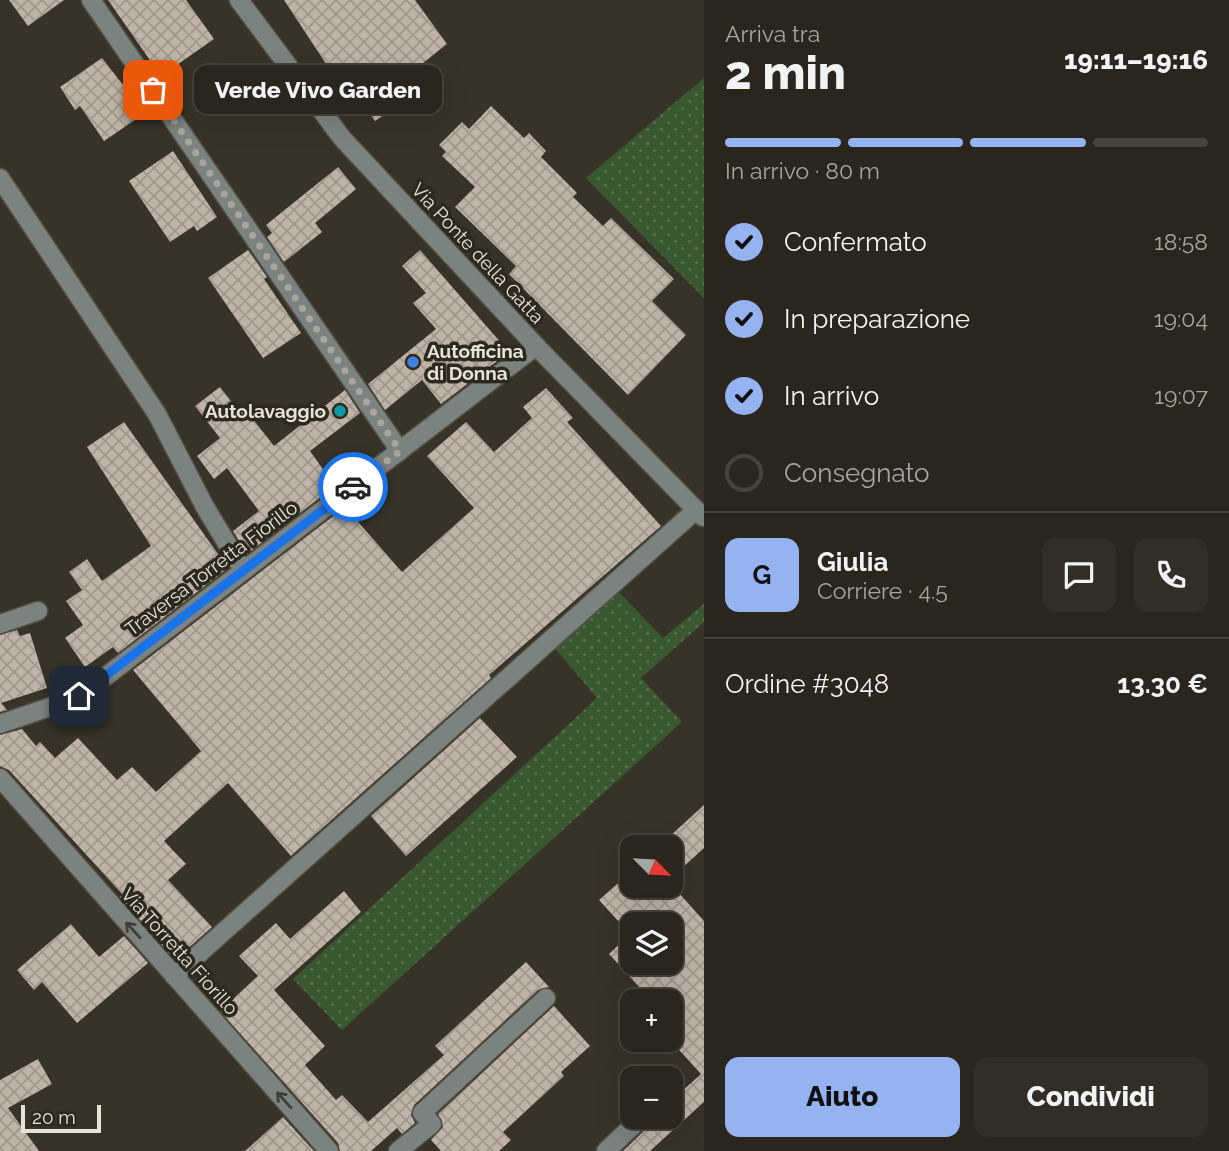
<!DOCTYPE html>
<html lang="it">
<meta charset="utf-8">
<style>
:root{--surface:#2a261d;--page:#322e26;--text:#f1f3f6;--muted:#a5a5a4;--line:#46433b;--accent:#95b2f1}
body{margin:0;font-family:Raleway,sans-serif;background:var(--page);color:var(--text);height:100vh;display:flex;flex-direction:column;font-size:26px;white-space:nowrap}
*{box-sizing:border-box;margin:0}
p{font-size:23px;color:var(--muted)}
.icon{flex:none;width:38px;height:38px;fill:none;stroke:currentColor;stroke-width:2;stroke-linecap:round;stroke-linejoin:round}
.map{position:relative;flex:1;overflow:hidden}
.panel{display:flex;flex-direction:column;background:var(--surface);width:525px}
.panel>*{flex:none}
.needle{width:46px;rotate:114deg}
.controls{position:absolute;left:620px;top:835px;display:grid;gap:14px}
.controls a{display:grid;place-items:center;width:63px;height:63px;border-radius:14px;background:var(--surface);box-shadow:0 7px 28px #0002,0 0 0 2px var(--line);font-size:35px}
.scale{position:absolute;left:21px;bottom:18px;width:80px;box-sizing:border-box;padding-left:7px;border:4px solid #e6e3db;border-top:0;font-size:19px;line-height:24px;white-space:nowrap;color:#e6e3db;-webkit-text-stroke:5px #2e291d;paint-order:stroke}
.pin{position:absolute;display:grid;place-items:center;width:60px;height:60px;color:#fff;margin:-30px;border-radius:14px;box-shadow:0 4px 10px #0006}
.courier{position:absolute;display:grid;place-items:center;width:70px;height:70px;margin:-35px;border:5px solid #1a73e8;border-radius:50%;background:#fff;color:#222;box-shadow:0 2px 9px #0007}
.bubble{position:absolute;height:49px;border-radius:14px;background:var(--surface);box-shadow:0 7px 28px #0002,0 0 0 2px var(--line);font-size:23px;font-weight:800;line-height:49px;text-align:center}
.head em{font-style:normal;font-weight:800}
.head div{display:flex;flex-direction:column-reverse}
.head{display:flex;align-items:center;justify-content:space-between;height:119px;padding:0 21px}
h1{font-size:46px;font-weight:800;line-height:52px}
.bar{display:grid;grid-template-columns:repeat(4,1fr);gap:10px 7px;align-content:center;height:84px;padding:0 21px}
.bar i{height:9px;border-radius:5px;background:var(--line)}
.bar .on{background:var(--accent)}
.bar p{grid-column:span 4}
.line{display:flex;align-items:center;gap:18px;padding:0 21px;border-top:2px solid var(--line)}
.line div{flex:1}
.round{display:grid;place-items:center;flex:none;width:74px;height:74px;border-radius:14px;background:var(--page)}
ol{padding:0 21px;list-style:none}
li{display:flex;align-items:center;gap:21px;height:77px}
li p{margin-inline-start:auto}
li .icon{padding:7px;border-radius:50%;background:var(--accent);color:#111;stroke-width:4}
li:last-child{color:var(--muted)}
li i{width:38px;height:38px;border:4px solid var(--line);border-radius:50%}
.cta{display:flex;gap:14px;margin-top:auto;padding:14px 21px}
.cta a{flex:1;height:80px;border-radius:14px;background:var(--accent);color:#111;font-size:28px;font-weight:800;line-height:80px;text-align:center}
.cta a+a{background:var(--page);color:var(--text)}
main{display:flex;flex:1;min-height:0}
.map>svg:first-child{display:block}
</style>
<main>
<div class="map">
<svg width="704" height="1151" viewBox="0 0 704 1151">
<defs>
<pattern id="grass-dots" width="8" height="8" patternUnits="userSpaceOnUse" patternTransform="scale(1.75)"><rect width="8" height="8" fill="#395831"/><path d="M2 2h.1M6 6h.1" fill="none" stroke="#56704e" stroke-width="1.8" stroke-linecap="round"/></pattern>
<pattern id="building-cross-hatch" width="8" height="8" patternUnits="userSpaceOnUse" patternTransform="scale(1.75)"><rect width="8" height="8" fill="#beb3a6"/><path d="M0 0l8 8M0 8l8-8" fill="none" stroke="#a0978d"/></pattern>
</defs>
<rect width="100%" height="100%" fill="#383327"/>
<!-- grass -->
<g fill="url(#grass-dots)">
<path d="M704 78V298L586 178Z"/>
<path d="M617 590 663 638 704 604V622L641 678 682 722 342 1030 293 979 597 698 553 646Z"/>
</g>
<!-- building -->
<g fill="url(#building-cross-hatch)" fill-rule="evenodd">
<path d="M9 0H64L28 26Z"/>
<path d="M108 0H186L214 39 161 76Z"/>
<path d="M284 0H415L447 44 408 75 416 85 399 97 403 102 375 121 342 74 336 79Z"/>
<path d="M102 58 145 113 104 141 80 106 75 110 60 87Z"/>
<path d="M491 106 524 138 529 133 546 151 541 157 577 193 573 197 603 226 611 218 674 279 652 301 686 335 628 395 509 274 516 266 455 207 475 187 442 156 446 152 439 145 462 122 469 129Z"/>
<path d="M173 151 217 217 197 231 194 226 170 242 129 181Z"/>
<path d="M338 167 356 189 315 223 322 232 284 262 267 237 272 233 266 225Z"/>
<path d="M248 250 267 277 264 279 301 333 263 358 208 278Z"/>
<path d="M420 250 509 352 441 404 422 380 385 410 368 384 436 329 413 303 426 293 402 266Z"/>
<path d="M220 387 237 409 242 405 274 446 345 390 360 413 310 451 335 486 247 554 233 531 259 511 227 468 214 479 197 456 220 438 195 406Z"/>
<path d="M546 388 573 418 567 422 661 526 489 675 491 678 291 856 228 783 164 841 186 864 168 880 212 927 175 960 120 897 123 895 9 770 0 766V735L22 729 36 746 40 742 55 758 78 738 117 780 132 767 156 792 201 751 133 670 345 507 402 572 474 508 427 456 466 422 494 452 532 418 523 407Z"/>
<path d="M124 422 228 568 118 653 113 647 85 667 65 638 83 625 66 601 82 590 69 572 87 559 102 581 151 546 87 447Z"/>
<path d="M17 630 20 636 30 633 47 688 1 703 7 710 0 712V635Z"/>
<path d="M480 718 517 757 406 856 371 816Z"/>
<path d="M704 805V848L670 879V847H658Z"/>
<path d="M632 871V886L670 883 704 921V1102L650 1151H623L651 1124 654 1116H670V1102L701 1074 670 1040V1001H652L609 954 630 934 599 900ZM632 924H670V962H632Z"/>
<path d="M344 891 361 912 274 990 325 1046 305 1065 336 1100 342 1095 368 1122 444 1055 435 1046 526 962 549 987 538 990 414 1105 411 1115 415 1123 402 1134 397 1128 371 1151H340L338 1143 220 1011 258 976 239 956 276 923 290 939Z"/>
<path d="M71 924 99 957 124 936 148 963 77 1023 42 982 34 990 17 970Z"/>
<path d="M554 1006 590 1046 561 1072 564 1076 503 1132 511 1140 499 1151H441L431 1140 443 1127 438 1114Z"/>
<path d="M632 1019V1040H657L643 1053 621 1029Z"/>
<path d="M38 1059 52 1084 8 1108 39 1151H0V1080Z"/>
<path d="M283 1117 314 1151H245Z"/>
</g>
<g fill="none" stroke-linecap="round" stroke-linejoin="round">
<defs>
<g id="minor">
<path d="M91 0 400 451"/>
<path d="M239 0 342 138 536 346 703 517"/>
<path d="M0 178 157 414 205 507 243 570"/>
<path d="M0 624 38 611"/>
<path d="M0 724 79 697 536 346"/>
<path d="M0 778 329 1151"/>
<path d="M174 976 696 510"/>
<path d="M398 1151 432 1124 422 1113 546 998"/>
<path d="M606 1151 643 1116"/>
</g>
</defs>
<!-- minor casing -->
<use href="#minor" stroke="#544f44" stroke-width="21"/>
<!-- minor -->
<use href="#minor" stroke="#7b8381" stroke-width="18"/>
</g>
<!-- one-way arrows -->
<defs><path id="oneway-shaft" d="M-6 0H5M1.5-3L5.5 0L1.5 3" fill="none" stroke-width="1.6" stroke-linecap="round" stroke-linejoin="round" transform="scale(1.75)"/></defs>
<g stroke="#414036">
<use href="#oneway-shaft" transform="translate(133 930) rotate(-132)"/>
<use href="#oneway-shaft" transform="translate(284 1100) rotate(-132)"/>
</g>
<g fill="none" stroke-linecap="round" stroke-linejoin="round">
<!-- done -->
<path stroke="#a9a59c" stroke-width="7" stroke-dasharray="0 12.6" d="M153 90 400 451 353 487"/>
<!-- route -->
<path stroke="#1a73e8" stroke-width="9" d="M79 696 353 487"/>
</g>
<!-- markers -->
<circle fill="#3f7fe0" stroke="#2e291d" stroke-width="2.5" cx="413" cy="362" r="7"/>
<circle fill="#0f9aa8" stroke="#2e291d" stroke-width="2.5" cx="340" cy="411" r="7"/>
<g text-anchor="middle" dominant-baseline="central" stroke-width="7" stroke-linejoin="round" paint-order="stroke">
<!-- street labels -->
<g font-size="19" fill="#e6e3db" stroke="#2e291d">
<text transform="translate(478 253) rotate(47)">Via Ponte della Gatta</text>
<text transform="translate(211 568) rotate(-37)">Traversa Torretta Fiorillo</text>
<text transform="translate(180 951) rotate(48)">Via Torretta Fiorillo</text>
</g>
<!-- poi labels -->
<g font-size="19" font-weight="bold" fill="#e6e3db" stroke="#2e291d" text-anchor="start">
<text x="427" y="351">Autofficina<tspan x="427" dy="22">di Donna</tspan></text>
<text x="326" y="411" text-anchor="end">Autolavaggio</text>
</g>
</g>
</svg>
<div class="controls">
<a><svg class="needle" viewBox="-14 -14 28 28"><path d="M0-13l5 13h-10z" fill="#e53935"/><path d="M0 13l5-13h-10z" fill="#a5a5a4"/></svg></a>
<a><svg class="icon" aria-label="layers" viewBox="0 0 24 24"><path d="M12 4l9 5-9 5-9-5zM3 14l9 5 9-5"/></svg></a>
<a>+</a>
<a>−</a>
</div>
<div class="scale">20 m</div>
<div class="pin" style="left:153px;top:90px;background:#ea580c"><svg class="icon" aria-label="bag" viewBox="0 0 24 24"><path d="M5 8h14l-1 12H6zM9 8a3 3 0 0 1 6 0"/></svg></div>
<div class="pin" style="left:79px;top:696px;background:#1f2937"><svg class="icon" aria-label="home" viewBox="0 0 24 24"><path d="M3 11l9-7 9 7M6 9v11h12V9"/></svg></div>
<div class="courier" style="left:353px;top:487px"><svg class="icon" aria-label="car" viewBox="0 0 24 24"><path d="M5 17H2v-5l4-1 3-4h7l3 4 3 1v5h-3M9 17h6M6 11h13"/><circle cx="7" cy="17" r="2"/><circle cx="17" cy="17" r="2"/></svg></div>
<div class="bubble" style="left:194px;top:65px;width:248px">Verde Vivo Garden</div>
</div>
<section class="panel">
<div class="head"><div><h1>2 min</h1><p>Arriva tra</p></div><em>19:11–19:16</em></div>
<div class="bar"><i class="on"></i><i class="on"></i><i class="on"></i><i></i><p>In arrivo · 80 m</p></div>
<ol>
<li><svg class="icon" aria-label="check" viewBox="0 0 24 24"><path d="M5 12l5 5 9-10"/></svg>Confermato<p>18:58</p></li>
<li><svg class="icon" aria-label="check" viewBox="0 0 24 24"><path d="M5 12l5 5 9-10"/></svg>In preparazione<p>19:04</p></li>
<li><svg class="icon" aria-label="check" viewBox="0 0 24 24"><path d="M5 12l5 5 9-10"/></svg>In arrivo<p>19:07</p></li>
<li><i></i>Consegnato</li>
</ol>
<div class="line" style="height:126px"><b class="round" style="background:var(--accent);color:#111">G</b><div><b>Giulia</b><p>Corriere · 4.5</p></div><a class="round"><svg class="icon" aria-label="chat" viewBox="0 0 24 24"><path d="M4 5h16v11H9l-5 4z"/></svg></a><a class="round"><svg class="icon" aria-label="phone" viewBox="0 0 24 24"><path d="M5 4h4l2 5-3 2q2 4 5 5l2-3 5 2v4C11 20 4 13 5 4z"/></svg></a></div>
<div class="line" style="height:91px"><div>Ordine #3048</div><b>13.30 €</b></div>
<div class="cta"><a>Aiuto</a><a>Condividi</a></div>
</section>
</main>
